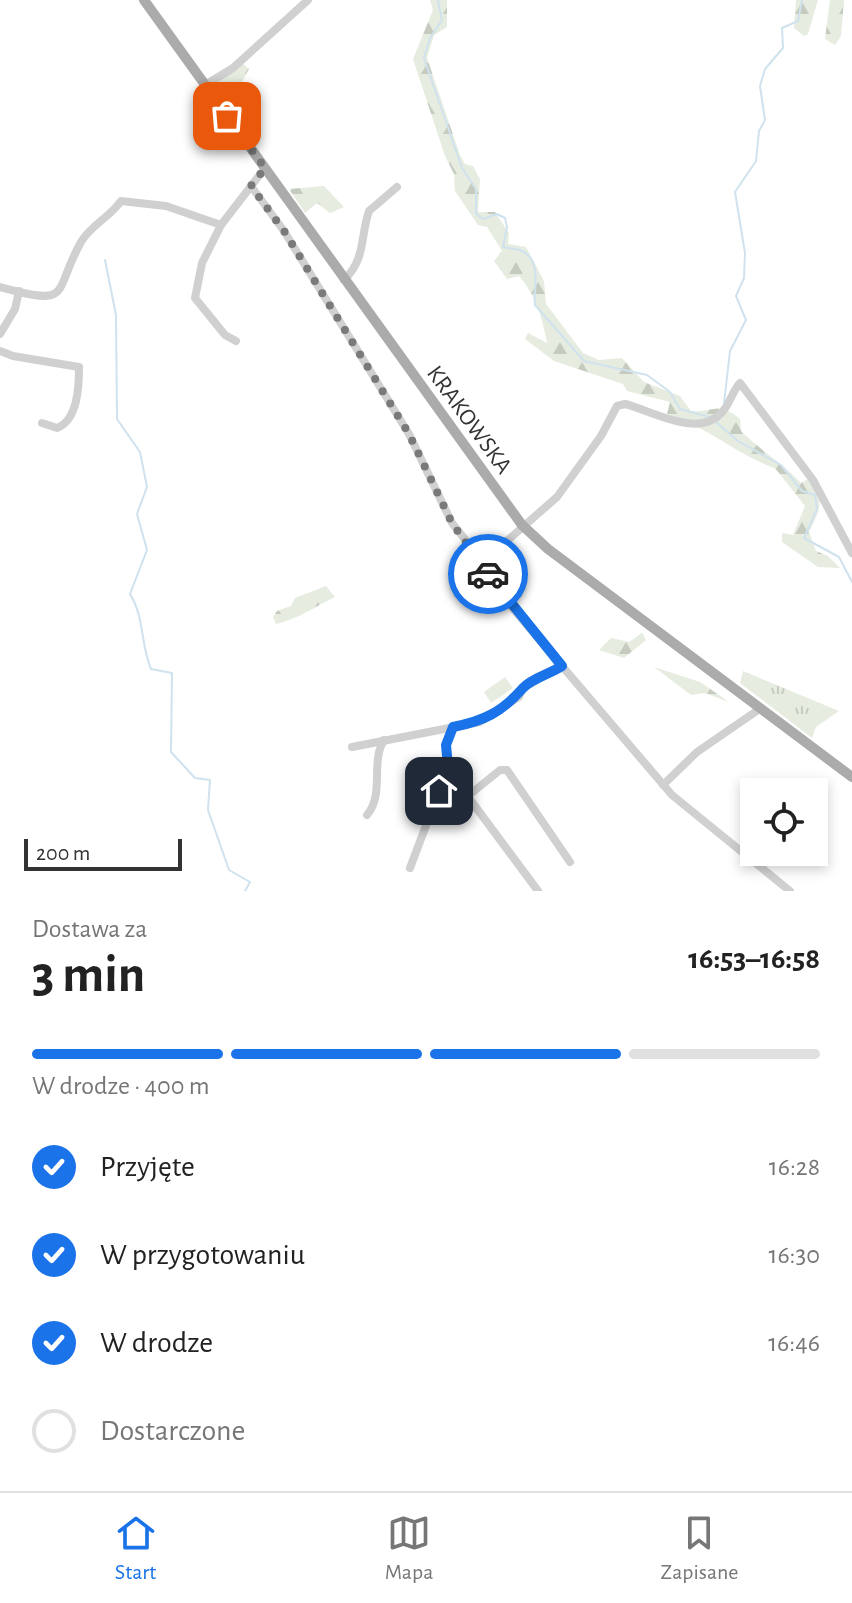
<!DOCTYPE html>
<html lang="pl">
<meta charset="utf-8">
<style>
:root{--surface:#fff;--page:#f6f6f6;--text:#222;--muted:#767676;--line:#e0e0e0;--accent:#1a73e8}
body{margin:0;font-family:"Alegreya Sans",sans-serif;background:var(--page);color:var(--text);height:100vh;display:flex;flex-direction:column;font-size:30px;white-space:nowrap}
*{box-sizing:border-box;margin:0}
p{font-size:26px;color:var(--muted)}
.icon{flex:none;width:44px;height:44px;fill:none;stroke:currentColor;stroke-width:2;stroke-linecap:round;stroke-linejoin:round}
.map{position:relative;height:891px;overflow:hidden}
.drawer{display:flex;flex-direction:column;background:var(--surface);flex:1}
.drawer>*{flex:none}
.fabs{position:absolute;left:740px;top:778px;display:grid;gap:16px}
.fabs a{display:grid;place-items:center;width:88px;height:88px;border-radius:0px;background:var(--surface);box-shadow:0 4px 12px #0003;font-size:40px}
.scale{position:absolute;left:24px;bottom:20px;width:158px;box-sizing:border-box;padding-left:8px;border:4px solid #333;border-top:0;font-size:22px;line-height:28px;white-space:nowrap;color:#333;-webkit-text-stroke:6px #fff;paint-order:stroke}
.pin{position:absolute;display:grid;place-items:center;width:68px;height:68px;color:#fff;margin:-34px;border-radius:16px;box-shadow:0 4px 12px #0006}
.courier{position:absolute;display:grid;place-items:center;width:80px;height:80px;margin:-40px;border:6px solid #1a73e8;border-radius:50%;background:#fff;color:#222;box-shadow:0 2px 10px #0007}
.headline em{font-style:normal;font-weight:600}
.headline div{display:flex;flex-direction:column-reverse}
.headline{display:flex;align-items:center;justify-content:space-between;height:136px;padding:0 32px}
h1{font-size:52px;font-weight:600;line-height:60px}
.bar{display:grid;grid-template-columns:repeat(4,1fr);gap:12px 8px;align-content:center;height:96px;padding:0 32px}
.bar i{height:10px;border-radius:6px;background:var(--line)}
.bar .on{background:var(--accent)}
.bar p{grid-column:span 4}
ol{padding:0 32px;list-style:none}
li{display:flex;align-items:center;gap:24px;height:88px}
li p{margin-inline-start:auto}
li .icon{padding:8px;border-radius:50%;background:var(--accent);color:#fff;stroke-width:4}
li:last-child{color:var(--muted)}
li i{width:44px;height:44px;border:4px solid var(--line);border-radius:50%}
.dock{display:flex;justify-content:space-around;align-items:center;height:112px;border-top:2px solid var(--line);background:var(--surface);font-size:22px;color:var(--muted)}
.dock a{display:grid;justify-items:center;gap:4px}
.dock .on{color:var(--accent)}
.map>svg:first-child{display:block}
</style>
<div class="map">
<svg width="852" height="891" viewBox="0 0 852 891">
<defs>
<pattern id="grass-tufts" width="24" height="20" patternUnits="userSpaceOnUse" patternTransform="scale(2)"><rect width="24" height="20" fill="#e6ecdf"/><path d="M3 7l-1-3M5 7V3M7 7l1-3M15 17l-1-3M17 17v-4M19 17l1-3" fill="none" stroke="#c6cbc0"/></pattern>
<pattern id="forest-firs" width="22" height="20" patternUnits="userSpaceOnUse" patternTransform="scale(2)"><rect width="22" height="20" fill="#e6ecdf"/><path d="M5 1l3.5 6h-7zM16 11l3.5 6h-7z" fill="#c6cbc0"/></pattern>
</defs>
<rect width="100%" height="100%" fill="#fff"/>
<!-- grass -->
<path fill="url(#grass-tufts)" d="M743 671 839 711 816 727 812 738 740 683Z"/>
<!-- forest -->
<g fill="url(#forest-firs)">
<path d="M430 0H447V27L434 35 427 58 460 155 465 164 473 166 480 179 478 212H495L509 233 508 244 526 247 544 281 546 304 583 353 599 360 622 358 644 382 680 396 691 411C716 413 717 400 740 419L741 431C760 450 782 463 801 483L808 479C826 499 820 510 809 532L816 551 828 556 840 568 818 567 782 542V533L793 535 805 506C800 500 777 469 774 468 736 454 706 426 667 414L670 402 627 391 623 384 554 361 525 339 528 333 547 343C543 319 535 294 519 276L507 279 494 261 502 251 487 227 478 225 455 191 454 174 445 156 413 59 433 10Z"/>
<path d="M796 0H818L808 34 804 36 794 28Z"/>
<path d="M830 0H844L841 36 835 45 825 39Z"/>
<path d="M242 63 249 69 238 89 246 128 215 84Z"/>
<path d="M324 186 344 207 330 213 317 203 305 213 289 189Z"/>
<path d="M326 586 335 597C316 606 298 619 276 624L273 617 277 611 291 606 295 598Z"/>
<path d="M642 633 646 640 624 658 599 650 611 638 629 642Z"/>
<path d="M654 667 700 682 729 702 705 693 691 695Z"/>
</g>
<!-- green -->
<path fill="#e6ecdf" d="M505 677 513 688 491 703 484 692Z"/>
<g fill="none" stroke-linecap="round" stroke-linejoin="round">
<!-- stream -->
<g stroke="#cfe2ee" stroke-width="2">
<path d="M438 0 442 20 430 38 424 58 462 168 476 189V214L483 219 497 214 505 218 507 227 503 247C509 249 516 248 522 251 543 261 533 289 535 305L584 361 647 375 670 392 680 409 709 417"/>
<path d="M105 260 116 315 117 419 140 452 147 487 137 514 147 550 130 594C145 618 140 643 151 669L172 673 171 752 195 778 210 780 208 810 229 870 250 882 245 891"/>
<path d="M724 403 730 351 746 320 736 296 744 278 745 253 735 192 756 161 759 131 765 120 760 86 765 69 783 48 782 28 798 21 802 0"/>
<path d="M716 422 738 441 781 465 802 491 815 495 817 509 804 538 839 557 852 582"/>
</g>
<!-- minor -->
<g stroke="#d0d0d0" stroke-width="8">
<path d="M205 85 233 68 308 0"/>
<path d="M251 186 284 231 409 434 452 523 483 562 498 591 672 795 790 891"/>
<path d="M221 225 202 263 195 298 225 335 236 341"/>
<path d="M344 280C366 259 360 237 369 211L397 187"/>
<path d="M0 287C74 307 52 294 81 242 91 225 110 217 121 201L166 206 221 225 265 168"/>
<path d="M0 334 15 309 19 291"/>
<path d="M0 351 13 356 79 367C79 386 78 420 57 428L42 423"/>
<path d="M483 562 557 497 601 436 617 406 625 404C653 411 700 440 723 411 730 403 732 392 740 383L813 480 852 553"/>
<path d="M453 727 446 745 449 771 538 891"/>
<path d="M352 747 480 722 519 697 523 688 562 666"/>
<path d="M663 785 697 752 761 708"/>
<path d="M468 796 500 770H507L570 862"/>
<path d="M367 815C385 794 370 762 384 740"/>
<path d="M410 868 448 767"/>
</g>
<!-- major -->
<path stroke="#ababab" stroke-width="10" d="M144 0 522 525 548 549 852 777"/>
</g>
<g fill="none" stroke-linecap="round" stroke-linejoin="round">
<!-- done -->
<path stroke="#7a7a7a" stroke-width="8" stroke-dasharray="0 14.4" d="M227 116 265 168 251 186 284 231 409 434 452 523 488 574"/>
<!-- route -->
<path stroke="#1a73e8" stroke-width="10" d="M439 791 448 766 446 745 453 727C484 721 502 712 523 688 532 678 550 674 562 666L488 574"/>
</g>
<g text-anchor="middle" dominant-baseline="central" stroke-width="8" stroke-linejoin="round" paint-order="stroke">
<!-- street labels -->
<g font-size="24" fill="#333" stroke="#fff">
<text transform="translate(469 420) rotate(54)">KRAKOWSKA</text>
</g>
</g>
</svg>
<div class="fabs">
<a><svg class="icon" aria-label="locate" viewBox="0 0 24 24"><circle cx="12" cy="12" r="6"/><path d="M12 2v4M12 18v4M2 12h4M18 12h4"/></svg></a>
</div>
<div class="scale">200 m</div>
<div class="pin" style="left:227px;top:116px;background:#ea580c"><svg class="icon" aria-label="bag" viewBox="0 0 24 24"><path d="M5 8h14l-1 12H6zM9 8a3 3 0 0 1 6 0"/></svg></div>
<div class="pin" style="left:439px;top:791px;background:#1f2937"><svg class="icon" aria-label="home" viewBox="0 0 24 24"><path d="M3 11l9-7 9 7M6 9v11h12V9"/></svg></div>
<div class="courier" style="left:488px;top:574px"><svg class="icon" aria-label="car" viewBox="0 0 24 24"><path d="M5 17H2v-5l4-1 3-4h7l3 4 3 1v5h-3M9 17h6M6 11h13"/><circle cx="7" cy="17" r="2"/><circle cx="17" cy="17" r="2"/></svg></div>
</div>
<section class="drawer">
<div class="headline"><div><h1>3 min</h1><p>Dostawa za</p></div><em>16:53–16:58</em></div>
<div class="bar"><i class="on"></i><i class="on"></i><i class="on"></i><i></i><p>W drodze · 400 m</p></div>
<ol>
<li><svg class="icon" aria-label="check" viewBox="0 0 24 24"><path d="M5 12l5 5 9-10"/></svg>Przyjęte<p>16:28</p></li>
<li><svg class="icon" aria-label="check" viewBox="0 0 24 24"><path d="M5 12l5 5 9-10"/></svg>W przygotowaniu<p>16:30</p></li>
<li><svg class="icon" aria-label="check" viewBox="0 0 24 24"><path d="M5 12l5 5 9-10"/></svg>W drodze<p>16:46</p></li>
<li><i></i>Dostarczone</li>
</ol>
</section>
<nav class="dock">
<a class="on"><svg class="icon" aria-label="home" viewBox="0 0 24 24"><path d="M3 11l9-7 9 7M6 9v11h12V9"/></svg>Start</a>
<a><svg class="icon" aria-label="map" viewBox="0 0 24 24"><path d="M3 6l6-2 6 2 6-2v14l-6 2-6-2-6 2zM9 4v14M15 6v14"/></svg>Mapa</a>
<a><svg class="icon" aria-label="saved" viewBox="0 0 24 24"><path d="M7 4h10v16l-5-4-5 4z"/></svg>Zapisane</a>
</nav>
